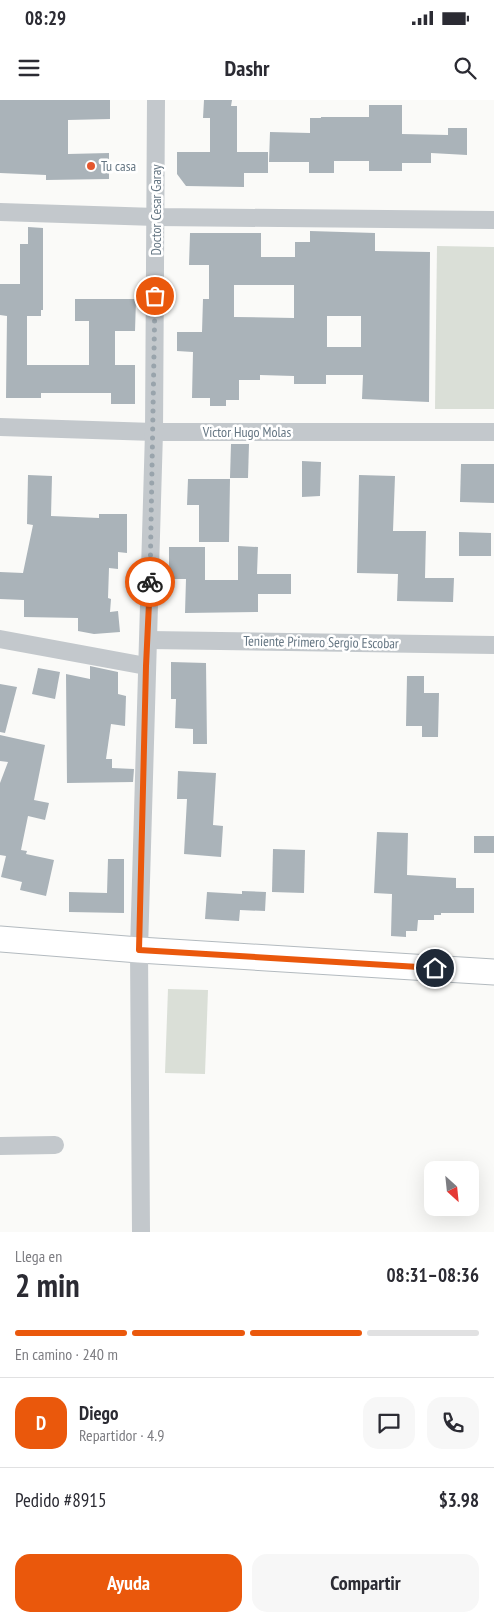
<!DOCTYPE html>
<html lang="es">
<meta charset="utf-8">
<style>
:root{--surface:#fff;--page:#f7f7f7;--text:#2b2b33;--muted:#7c7c81;--line:#e1e1e2;--accent:#ea580c}
body{margin:0;font-family:"PT Sans Narrow",sans-serif;background:var(--page);color:var(--text);height:100vh;display:flex;flex-direction:column;font-size:19px;white-space:nowrap}
*{box-sizing:border-box;margin:0}
p{font-size:16px;color:var(--muted)}
.icon{flex:none;width:28px;height:28px;fill:none;stroke:currentColor;stroke-width:2;stroke-linecap:round;stroke-linejoin:round}
.map{position:relative;height:1132px;overflow:hidden}
.drawer{display:flex;flex-direction:column;background:var(--surface);flex:1}
.drawer>*{flex:none}
.needle{width:32px;rotate:153deg}
.controls{position:absolute;left:424px;top:1061px;display:grid;gap:10px}
.controls a{display:grid;place-items:center;width:55px;height:55px;border-radius:10px;background:var(--surface);box-shadow:0 5px 20px #0002;font-size:25px}
.pin{position:absolute;display:grid;place-items:center;width:42px;height:42px;color:#fff;margin:-21px;border:2px solid #fff;border-radius:50%;box-shadow:0 1px 5px #0007}
.courier{position:absolute;display:grid;place-items:center;width:50px;height:50px;margin:-25px;border:4px solid #ea580c;border-radius:50%;background:#fff;color:#222;box-shadow:0 1px 6px #0007}
.head em{font-style:normal;font-weight:700}
.head div{display:flex;flex-direction:column-reverse}
.head{display:flex;align-items:center;justify-content:space-between;height:85px;padding:0 15px}
h1{font-size:32px;font-weight:700;line-height:38px}
.bar{display:grid;grid-template-columns:repeat(4,1fr);gap:8px 5px;align-content:center;height:60px;padding:0 15px}
.bar i{height:6px;border-radius:4px;background:var(--line)}
.bar .active{background:var(--accent)}
.bar p{grid-column:span 4}
.line{display:flex;align-items:center;gap:12px;padding:0 15px;border-top:1px solid var(--line)}
.line div{flex:1}
.round{display:grid;place-items:center;flex:none;width:52px;height:52px;border-radius:15px;background:var(--page)}
.button{display:flex;gap:10px;margin-top:auto;padding:10px 15px}
.button a{flex:1;height:58px;border-radius:15px;background:var(--accent);color:#fff;font-size:20px;font-weight:700;line-height:58px;text-align:center}
.button a+a{background:var(--page);color:var(--text)}
.status{display:flex;justify-content:space-between;align-items:center;height:35px;padding:0 25px;background:var(--surface);direction:ltr}
.status svg{height:14px;fill:currentColor}
header{display:flex;justify-content:space-between;align-items:center;height:65px;padding:0 15px;background:var(--surface);font-size:22px;font-weight:700}
.map>svg:first-child{display:block}
</style>
<div class="status"><b>08:29</b><svg viewBox="0 0 49 12"><path d="M0 12V9h3v3zM5 12V6h3v6zM10 12V3h3v9zM15 12V0h3v12zM26 1h20v11H26zM47 4h2v5h-2z"/></svg></div>
<header><svg class="icon" aria-label="menu" viewBox="0 0 24 24"><path d="M4 6h16M4 12h16M4 18h16"/></svg>Dashr<svg class="icon" aria-label="search" viewBox="0 0 24 24"><circle cx="10" cy="10" r="6"/><path d="M15 15l6 6"/></svg></header>
<div class="map">
<svg width="494" height="1132" viewBox="0 0 494 1132">
<rect width="100%" height="100%" fill="#fafaf8"/>
<!-- green -->
<g fill="#dadfd7">
<path d="M437 146 494 147V309H435Z"/>
<path d="M168 889 208 890 205 974 165 973Z"/>
</g>
<!-- building -->
<g fill="#aab3b9" fill-rule="evenodd">
<path d="M0 0H110V19L68 20V54L109 53V79L46 80V75L0 73Z"/>
<path d="M204 0H232L231 6H237V52H268V73H244V87L186 86 177 74V52H210V18H203Z"/>
<path d="M369 5H402V34L448 35V28H467V55L431 53V63H402V71H369V61H334V73H309V62H269L270 32 310 33V18H321V17H369Z"/>
<path d="M28 127 43 128V210H41V216H27V265H89V221H75V199H136L135 231H115V265H135V304H111V293H41V298H6L7 216 0 215V184H20V144H28Z"/>
<path d="M310 131 375 133V151L430 152 429 302 362 299 363 275H326V284H294V276L260 275V280H239V300H226V306H210V298H192L193 252 177 251V232H202L203 199H209V165H189L190 133H261V157H295V142H310ZM234 185H294V218L234 217ZM327 216H361V247H327Z"/>
<path d="M231 344H249L248 378H230Z"/>
<path d="M302 361 321 362 320 396 302 397Z"/>
<path d="M461 364H494V403L460 402Z"/>
<path d="M28 375 52 376 51 416 99 418V414H127V453L118 452V469L109 468 108 498 111 499 110 512 118 511 120 532 94 534 78 531V518L24 517V500L0 499V472L23 473 33 425 27 424Z"/>
<path d="M359 375 395 376 393 431H426L425 478H454L453 502 397 501 398 474 357 473Z"/>
<path d="M188 379H230L229 442H199V405H187Z"/>
<path d="M459 432 491 433V456H459Z"/>
<path d="M238 446 258 447 257 474H291V494H258V512L185 513 186 479H169V447H205V480H238Z"/>
<path d="M171 562 206 563 207 644H193V629L175 628 176 599H171Z"/>
<path d="M90 566 118 572V594L126 596 125 626 111 624 106 659H112V668L134 669 133 682 67 683 66 574 90 579Z"/>
<path d="M38 568 60 572 55 599 32 594Z"/>
<path d="M407 576H424V593H439L438 637H422V626H406Z"/>
<path d="M0 584 17 587 5 633 0 632Z"/>
<path d="M0 635 45 645 34 700 49 703 45 720 28 716 21 750 27 751 26 754 54 760 46 796 20 790 22 782 1 777 6 756 0 755V683L8 662 0 661Z"/>
<path d="M178 671 216 673 213 725 223 726 221 757 184 754 187 699H177Z"/>
<path d="M377 732 408 733 407 775 456 778V788H474V813H441V815H434V820H418L417 831H406V837L391 836 392 794 374 793Z"/>
<rect x="474" y="736" width="20" height="17"/>
<path d="M273 749 305 750 304 793 272 792Z"/>
<path d="M108 759H124V813L69 812V792L107 793Z"/>
<path d="M242 791 266 792 265 811 240 810 239 821 205 819 207 792 242 794Z"/>
</g>
<g fill="none" stroke-linecap="round" stroke-linejoin="round">
<defs>
<path id="secondary" d="M0 839 139 850 494 872"/>
</defs>
<!-- secondary casing -->
<use href="#secondary" stroke="#b3babf" stroke-width="27"/>
<!-- street -->
<g stroke="#c3c8cc" stroke-width="18">
<path d="M0 112 156 117 494 120"/>
<path d="M0 327 154 332H494"/>
<path d="M0 539 146 566"/>
<path d="M149 540 494 545"/>
<path d="M0 1046 55 1045"/>
<path d="M141 1132 139 850 154 332 156 0"/>
</g>
<!-- secondary -->
<use href="#secondary" stroke="#fff" stroke-width="25"/>
</g>
<g fill="none" stroke-linecap="round" stroke-linejoin="round">
<!-- done -->
<path stroke="#99a4ac" stroke-width="5" stroke-dasharray="0 9" d="M150 482 155 196"/>
<!-- route -->
<path stroke="#ea580c" stroke-width="6" d="M150 482 146 566 139 850 435 868"/>
</g>
<!-- markers -->
<circle fill="#e4572e" stroke="#fff" stroke-width="2" cx="91" cy="66" r="5"/>
<g text-anchor="middle" dominant-baseline="central" stroke-width="5" stroke-linejoin="round" paint-order="stroke">
<!-- poi labels -->
<g font-size="14" fill="#657683" stroke="#fff" text-anchor="start">
<text x="101" y="66">Tu casa</text>
</g>
<!-- street labels -->
<g font-size="14" fill="#657683" stroke="#fff">
<text transform="translate(156 110) rotate(-90)">Doctor Cesar Garay</text>
<text x="247" y="332">Victor Hugo Molas</text>
<text transform="translate(321 542) rotate(1)">Teniente Primero Sergio Escobar</text>
</g>
</g>
</svg>
<div class="controls">
<a><svg class="needle" viewBox="-14 -14 28 28"><path d="M0-13l5 13h-10z" fill="#e53935"/><path d="M0 13l5-13h-10z" fill="#7c7c81"/></svg></a>
</div>
<div class="pin" style="left:155px;top:196px;background:#ea580c"><svg class="icon" aria-label="bag" viewBox="0 0 24 24"><path d="M5 8h14l-1 12H6zM9 8a3 3 0 0 1 6 0"/></svg></div>
<div class="pin" style="left:435px;top:868px;background:#1f2937"><svg class="icon" aria-label="home" viewBox="0 0 24 24"><path d="M3 11l9-7 9 7M6 9v11h12V9"/></svg></div>
<div class="courier" style="left:150px;top:482px"><svg class="icon" aria-label="bike" viewBox="0 0 24 24"><circle cx="6" cy="16" r="4"/><circle cx="18" cy="16" r="4"/><path d="M6 16l4-8h5l3 8M10 8l3 8H6M13 5h3"/></svg></div>
</div>
<section class="drawer">
<div class="head"><div><h1>2 min</h1><p>Llega en</p></div><em>08:31–08:36</em></div>
<div class="bar"><i class="active"></i><i class="active"></i><i class="active"></i><i></i><p>En camino · 240 m</p></div>
<div class="line" style="height:90px"><b class="round" style="background:var(--accent);color:#fff">D</b><div><b>Diego</b><p>Repartidor · 4.9</p></div><a class="round"><svg class="icon" aria-label="chat" viewBox="0 0 24 24"><path d="M4 5h16v11H9l-5 4z"/></svg></a><a class="round"><svg class="icon" aria-label="phone" viewBox="0 0 24 24"><path d="M5 4h4l2 5-3 2q2 4 5 5l2-3 5 2v4C11 20 4 13 5 4z"/></svg></a></div>
<div class="line" style="height:65px"><div>Pedido #8915</div><b>$3.98</b></div>
<div class="button"><a>Ayuda</a><a>Compartir</a></div>
</section>
